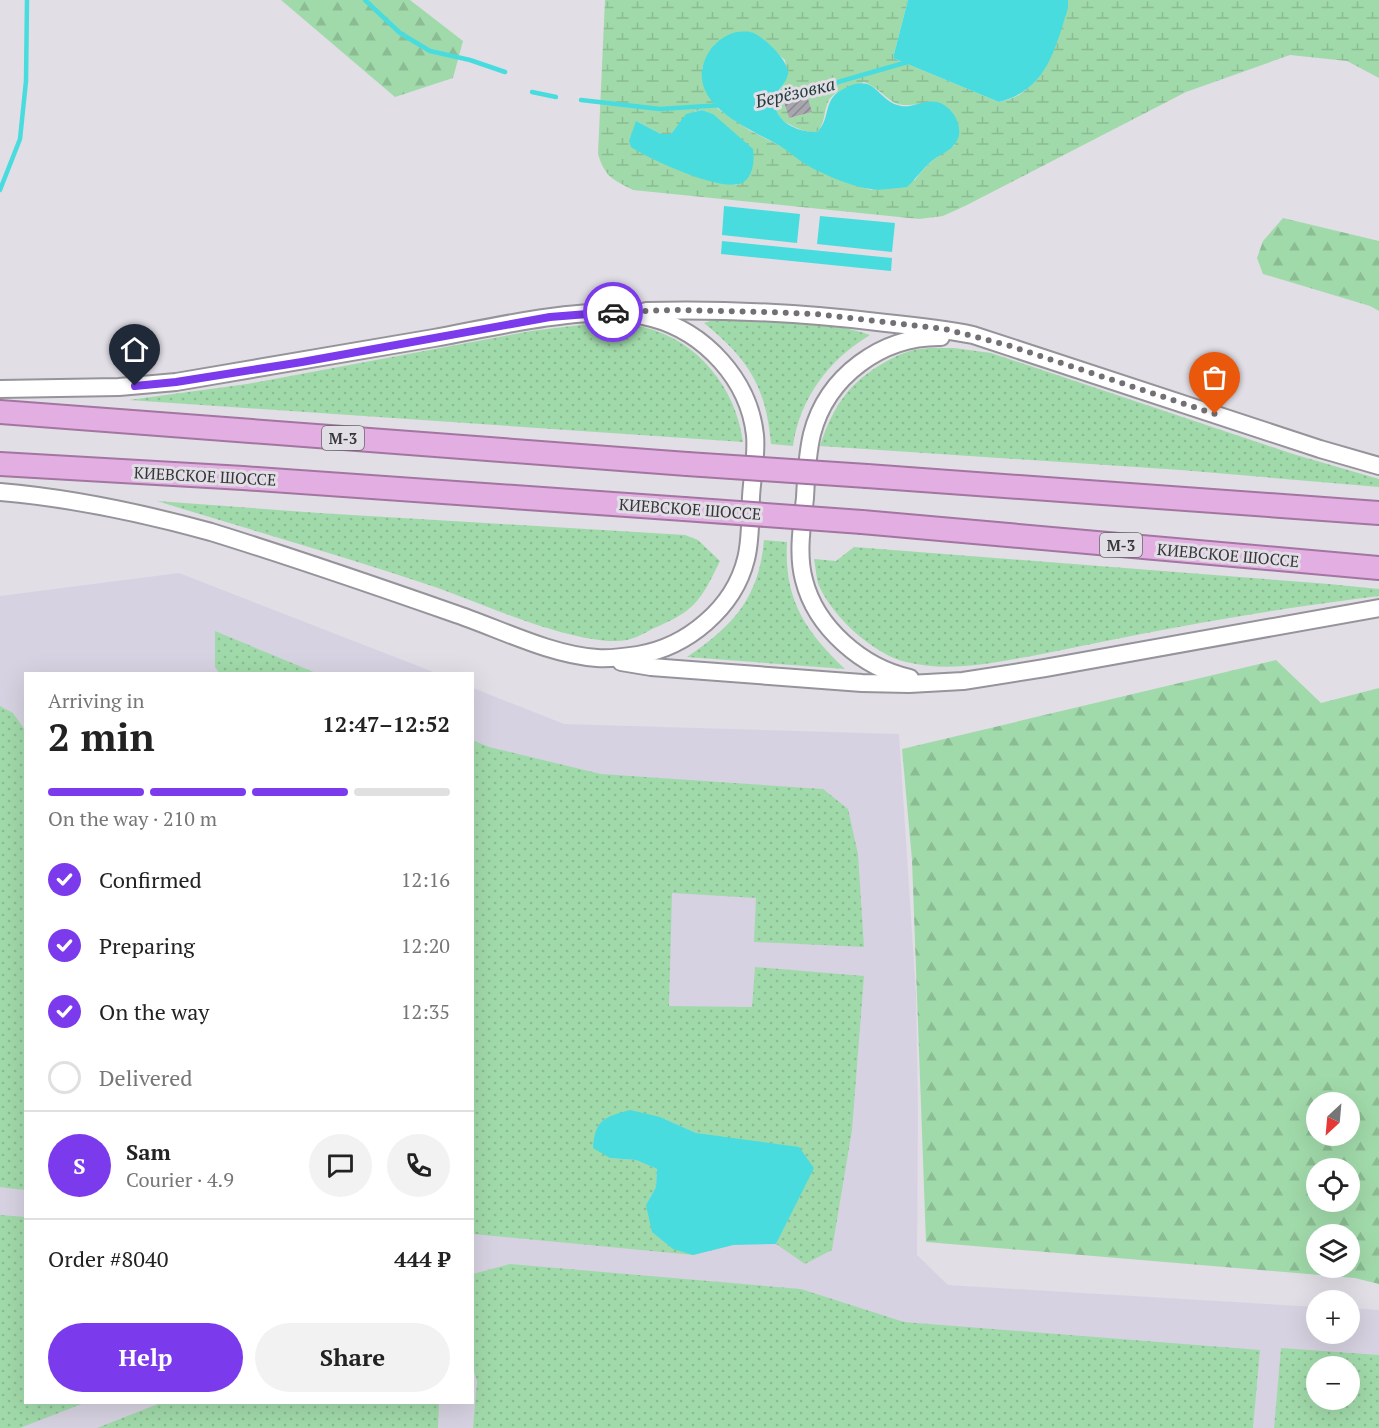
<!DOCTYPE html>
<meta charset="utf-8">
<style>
:root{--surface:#fff;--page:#f2f2f2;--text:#222;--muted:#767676;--line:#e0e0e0;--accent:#7c3aed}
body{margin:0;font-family:"PT Serif",serif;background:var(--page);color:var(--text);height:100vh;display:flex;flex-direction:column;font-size:22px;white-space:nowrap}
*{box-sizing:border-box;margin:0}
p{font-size:20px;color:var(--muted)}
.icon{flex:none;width:33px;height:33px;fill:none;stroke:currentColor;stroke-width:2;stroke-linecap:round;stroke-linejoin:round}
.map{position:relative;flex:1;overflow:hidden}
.side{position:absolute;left:24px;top:672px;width:450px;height:732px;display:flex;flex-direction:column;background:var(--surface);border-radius:0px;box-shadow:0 6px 24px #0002}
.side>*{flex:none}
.needle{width:39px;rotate:206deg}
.fabs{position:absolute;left:1306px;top:1092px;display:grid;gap:12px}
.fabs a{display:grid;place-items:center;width:54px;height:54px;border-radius:50%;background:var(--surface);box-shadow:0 6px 24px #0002;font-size:30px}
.pin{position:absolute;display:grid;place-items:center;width:51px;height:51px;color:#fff;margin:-62px -26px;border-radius:50% 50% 50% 0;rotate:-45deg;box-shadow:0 0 6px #0007}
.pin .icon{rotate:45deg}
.courier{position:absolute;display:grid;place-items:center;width:60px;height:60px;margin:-30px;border:4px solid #7c3aed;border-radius:50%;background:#fff;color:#222;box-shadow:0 2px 8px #0007}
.head em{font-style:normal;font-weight:600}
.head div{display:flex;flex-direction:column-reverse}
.head{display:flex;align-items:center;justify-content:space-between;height:102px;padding:0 24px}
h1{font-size:39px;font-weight:600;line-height:45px}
.bar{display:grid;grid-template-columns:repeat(4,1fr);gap:9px 6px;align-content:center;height:72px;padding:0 24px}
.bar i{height:8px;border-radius:4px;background:var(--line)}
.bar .current{background:var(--accent)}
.bar p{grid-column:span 4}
.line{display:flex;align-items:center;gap:15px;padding:0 24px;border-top:2px solid var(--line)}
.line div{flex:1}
.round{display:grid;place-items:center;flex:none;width:63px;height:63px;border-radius:32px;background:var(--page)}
ol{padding:0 24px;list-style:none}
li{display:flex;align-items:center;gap:18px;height:66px}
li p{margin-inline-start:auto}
li .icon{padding:6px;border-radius:50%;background:var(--accent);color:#fff;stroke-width:4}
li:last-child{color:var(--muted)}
li i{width:33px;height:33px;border:3px solid var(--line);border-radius:50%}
.button{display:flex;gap:12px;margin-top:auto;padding:12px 24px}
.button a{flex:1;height:69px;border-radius:36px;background:var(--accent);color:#fff;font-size:24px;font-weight:600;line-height:69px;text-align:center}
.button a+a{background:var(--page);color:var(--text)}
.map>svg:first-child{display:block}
</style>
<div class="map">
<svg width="1379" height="1428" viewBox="0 0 1379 1428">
<defs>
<pattern id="grass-dots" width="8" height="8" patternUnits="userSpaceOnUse" patternTransform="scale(1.5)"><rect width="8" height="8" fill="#a1daaa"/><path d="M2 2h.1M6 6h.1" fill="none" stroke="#8bbc93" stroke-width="1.8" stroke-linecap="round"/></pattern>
<pattern id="forest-firs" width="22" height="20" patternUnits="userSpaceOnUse" patternTransform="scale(1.5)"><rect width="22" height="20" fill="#a1daaa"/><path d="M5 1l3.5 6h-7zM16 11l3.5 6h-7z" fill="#8bbc93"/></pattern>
<pattern id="wetland-marsh" width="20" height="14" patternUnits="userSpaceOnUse" patternTransform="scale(1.5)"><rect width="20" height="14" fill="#a1daaa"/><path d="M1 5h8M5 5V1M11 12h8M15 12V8" fill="none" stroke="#8bbc93"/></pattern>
<pattern id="building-hatch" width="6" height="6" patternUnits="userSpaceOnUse" patternTransform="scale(1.5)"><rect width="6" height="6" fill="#a9a7ae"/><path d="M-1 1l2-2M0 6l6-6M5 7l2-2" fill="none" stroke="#8a898f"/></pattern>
</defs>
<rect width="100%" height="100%" fill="#e1dee6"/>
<!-- built -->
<path fill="#d7d2e1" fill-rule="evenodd" d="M179 573 436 673 26 674V1402H472L473 688 564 724 899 734 916 994 918 1110 917 1255 948 1285 1317 1307V1334H1350V1308L1379 1310V1428H0V596ZM1317 1366H1350V1400H1317Z"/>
<!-- grass -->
<g fill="url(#grass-dots)" fill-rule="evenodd">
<path d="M749 320C786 323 836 322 870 335 830 359 800 397 793 446L771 444C766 386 748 359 704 323L710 321Z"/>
<path d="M597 323C613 323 628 323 643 327 698 340 736 388 743 442L129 400 247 384 531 331Z"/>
<path d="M954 348 991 353 1293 454 1379 479V487L1181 470 820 446C833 406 849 382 887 361 898 355 909 350 921 349 932 347 943 348 954 348Z"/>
<path d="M157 501 319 513 685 535 698 540 720 561C700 602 695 611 652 629 645 633 636 638 627 640 580 648 483 604 435 587 344 556 250 530 157 501Z"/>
<path d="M764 540 787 542C784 599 804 630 845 669L687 657C733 626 759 598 764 540Z"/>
<path d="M854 547 1329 584 1379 589V596C1296 606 1214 620 1131 636 1101 642 1072 648 1042 654 998 662 950 673 906 662 873 654 833 617 819 586 816 578 816 568 814 559L836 561Z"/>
<path d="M215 631 316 673H219L215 667Z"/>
<path d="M0 706 13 713 25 730V1190L0 1187Z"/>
<path d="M472 740 489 747 601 774 823 789 848 809 858 854 864 947 754 942 756 898 672 893 669 1006 752 1007 755 967 864 976 852 1130 832 1250 805 1264 776 1244 813 1168 696 1133 660 1117 610 1158 636 1160 657 1169 656 1187 646 1205 733 1245 693 1255 473 1234Z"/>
<path d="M0 1215 25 1217 26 1402 84 1403 20 1428H0Z"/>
<path d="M510 1264 801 1289 904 1322 1260 1350 1253 1428H473L477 1381 472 1364 473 1274Z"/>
<path d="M1281 1348 1379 1355V1428H1274ZM1317 1366H1350V1400H1317Z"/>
<path d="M163 1402H439V1403L438 1428H97Z"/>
</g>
<!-- forest -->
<g fill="url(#forest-firs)" fill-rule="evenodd">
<path d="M281 0H410L463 41 453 78 395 97Z"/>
<path d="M1283 218 1379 241V311L1370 306 1263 274 1257 258 1263 241Z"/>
<path d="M1276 660 1321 703 1379 688V1284L1355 1278 926 1242 912 860 902 749ZM1317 1102H1350V1136H1317ZM1317 1168H1350V1202H1317ZM1317 1234H1350V1268H1317Z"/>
</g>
<!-- wetland -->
<path fill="url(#wetland-marsh)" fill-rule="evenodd" d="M605 0H908L893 58 999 102C1011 99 1020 96 1028 88 1041 77 1068 18 1068 0H1379V78L1347 61 1290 55 1186 92 965 206 943 216 919 219 633 190C612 179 605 177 598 154ZM751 32 785 60 788 76C777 95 763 111 789 124 798 129 807 133 817 132 826 123 823 111 829 100 835 90 853 86 864 82 892 94 886 111 923 103L955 145C939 155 926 164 915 180L871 190 842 180 809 166 782 147 749 130 718 109 702 79V68L707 56 715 44ZM806 93 811 112 789 118 783 99ZM702 110 713 114 737 185 716 182 686 173 636 121 661 134H671C681 122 685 112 702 110Z"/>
<!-- water -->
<g fill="#49dcde">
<path d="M908 0H1068V8C1055 49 1047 90 999 102L893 58Z"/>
<path d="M736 32C740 32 746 31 750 32 762 34 791 62 788 75 786 83 779 88 776 95 769 119 796 133 817 132 832 118 821 99 845 88 877 72 876 101 901 106 912 108 925 99 937 102 954 106 967 131 954 145 949 152 938 155 932 161 922 169 916 179 907 187 895 188 881 191 870 189 850 186 828 176 810 167 799 161 790 152 780 146 751 129 689 106 704 62 710 46 720 37 736 32Z"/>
<path d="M702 110 713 114 753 149C755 160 753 181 739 184 717 190 651 160 631 147L629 141 636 121 661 134H671L686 114Z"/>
<path d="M724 206 800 214 797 243 722 235Z"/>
<path d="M820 216 895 223 892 252 817 244Z"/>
<path d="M722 241 892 258 891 271 721 254Z"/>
<path d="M630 1110 660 1117 696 1133 799 1147 814 1168 776 1244 733 1245 693 1255 673 1249 652 1232 646 1205 656 1187 657 1169 636 1160 610 1158 593 1148C595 1119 605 1117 630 1110Z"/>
</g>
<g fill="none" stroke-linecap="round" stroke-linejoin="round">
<!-- stream -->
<g stroke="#49dcde" stroke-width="4.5">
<path d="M365 0 400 33 430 51 470 60 505 72"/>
<path d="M532 92 556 97"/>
<path d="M581 100 660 109 722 105"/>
<path d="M772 101 911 61"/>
<path d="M0 190 20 139 26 81 27 0"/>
</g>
</g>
<!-- building -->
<path fill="url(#building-hatch)" d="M806 92 812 112 789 118 783 99Z"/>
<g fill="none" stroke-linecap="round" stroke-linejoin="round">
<defs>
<g id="tertiary">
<path d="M646 311C727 309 806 313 886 323 915 326 944 329 973 335L1320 449 1379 466"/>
<path d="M0 389 119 387 176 382C262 368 348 353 434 338 496 327 592 302 652 318 705 332 749 380 755 435 757 455 752 477 751 497 750 517 751 540 746 559 734 608 687 647 638 655 625 657 610 659 597 658 550 655 498 628 453 613 373 585 292 557 211 532 142 513 71 498 0 492"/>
<path d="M621 662 651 667 862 683 909 684 963 681 1045 668 1379 608"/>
<path d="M910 678C863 668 816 628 804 580 797 554 802 525 805 498 806 477 807 455 812 434 827 376 882 336 941 337"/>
</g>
<g id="trunk">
<path d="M0 412 687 464"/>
<path d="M0 464 243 478 684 509"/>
<path d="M867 476 1379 513"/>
<path d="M862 522 1379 568"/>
</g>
</defs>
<!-- tertiary casing -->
<use href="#tertiary" stroke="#96939b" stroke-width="20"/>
<!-- trunk casing -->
<use href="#trunk" stroke="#a276a1" stroke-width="26"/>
<!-- tertiary -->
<use href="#tertiary" stroke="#fff" stroke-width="16"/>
<!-- trunk -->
<use href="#trunk" stroke="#e3aee2" stroke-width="22"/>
<defs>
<g id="trunk-bridge">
<path d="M687 464 867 476"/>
<path d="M684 509 862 522"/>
</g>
</defs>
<!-- trunk-bridge casing -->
<use href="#trunk-bridge" stroke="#a276a1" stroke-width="26" stroke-linecap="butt"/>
<!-- trunk-bridge -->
<use href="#trunk-bridge" stroke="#e3aee2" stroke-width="22"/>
</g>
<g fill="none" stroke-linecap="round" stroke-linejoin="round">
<!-- done -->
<path stroke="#727075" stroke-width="6" stroke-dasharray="0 10.8" d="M613 312 675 310 769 312 815 314 945 329 1007 345 1215 414"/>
<!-- route -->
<path stroke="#7c3aed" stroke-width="8" d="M135 386 176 382 302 362 550 317 613 312"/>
</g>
<g text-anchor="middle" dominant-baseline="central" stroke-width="6" stroke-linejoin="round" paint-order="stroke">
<!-- shield labels -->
<g fill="#e1dee6" stroke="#69686c" stroke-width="1.5">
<rect x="322" y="426" width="42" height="24" rx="4.5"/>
<rect x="1100" y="533" width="42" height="24" rx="4.5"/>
</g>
<g font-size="15" font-weight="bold" fill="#363538">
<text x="343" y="438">М-3</text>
<text x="1121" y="545">М-3</text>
</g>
<!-- street labels -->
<g font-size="16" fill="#363538" stroke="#e1dee6">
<text transform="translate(205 476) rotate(3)">КИЕВСКОЕ ШОССЕ</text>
<text transform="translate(690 509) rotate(4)">КИЕВСКОЕ ШОССЕ</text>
<text transform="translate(1228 555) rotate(5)">КИЕВСКОЕ ШОССЕ</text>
</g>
<!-- water labels -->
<g font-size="18" font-style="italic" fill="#233c3c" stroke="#e1dee6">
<text transform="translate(795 92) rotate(-13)">Берёзовка</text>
</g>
</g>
</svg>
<div class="fabs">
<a><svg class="needle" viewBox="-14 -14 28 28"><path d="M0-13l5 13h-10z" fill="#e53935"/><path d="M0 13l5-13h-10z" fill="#767676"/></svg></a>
<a><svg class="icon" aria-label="locate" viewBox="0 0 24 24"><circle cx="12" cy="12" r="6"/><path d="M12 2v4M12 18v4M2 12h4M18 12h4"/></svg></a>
<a><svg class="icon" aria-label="layers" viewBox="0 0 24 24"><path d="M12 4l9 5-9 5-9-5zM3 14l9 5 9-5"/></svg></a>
<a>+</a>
<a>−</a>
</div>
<div class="pin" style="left:1215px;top:414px;background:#ea580c"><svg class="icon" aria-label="bag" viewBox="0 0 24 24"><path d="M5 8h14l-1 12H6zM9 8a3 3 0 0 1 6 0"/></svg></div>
<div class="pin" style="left:135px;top:386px;background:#1f2937"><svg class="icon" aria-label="home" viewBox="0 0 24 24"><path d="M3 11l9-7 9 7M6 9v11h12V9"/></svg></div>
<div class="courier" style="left:613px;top:312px"><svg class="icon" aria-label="car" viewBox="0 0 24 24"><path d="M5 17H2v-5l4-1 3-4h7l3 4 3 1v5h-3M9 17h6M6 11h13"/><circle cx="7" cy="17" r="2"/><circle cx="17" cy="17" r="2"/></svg></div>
<section class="side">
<div class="head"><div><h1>2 min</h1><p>Arriving in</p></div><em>12:47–12:52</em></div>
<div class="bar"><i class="current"></i><i class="current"></i><i class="current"></i><i></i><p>On the way · 210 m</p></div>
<ol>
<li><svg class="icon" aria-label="check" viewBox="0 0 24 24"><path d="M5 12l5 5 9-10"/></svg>Confirmed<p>12:16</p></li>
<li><svg class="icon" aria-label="check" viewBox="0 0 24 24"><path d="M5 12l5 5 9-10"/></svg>Preparing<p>12:20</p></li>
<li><svg class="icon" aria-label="check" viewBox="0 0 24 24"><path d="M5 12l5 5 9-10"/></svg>On the way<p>12:35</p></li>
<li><i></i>Delivered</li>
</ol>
<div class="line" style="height:108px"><b class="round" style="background:var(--accent);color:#fff">S</b><div><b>Sam</b><p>Courier · 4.9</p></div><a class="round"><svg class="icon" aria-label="chat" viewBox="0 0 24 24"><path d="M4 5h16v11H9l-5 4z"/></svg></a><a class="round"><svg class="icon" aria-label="phone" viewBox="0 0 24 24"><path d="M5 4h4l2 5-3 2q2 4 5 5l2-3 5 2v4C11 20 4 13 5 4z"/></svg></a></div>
<div class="line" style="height:78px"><div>Order #8040</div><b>444 ₽</b></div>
<div class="button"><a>Help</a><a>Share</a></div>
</section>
</div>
